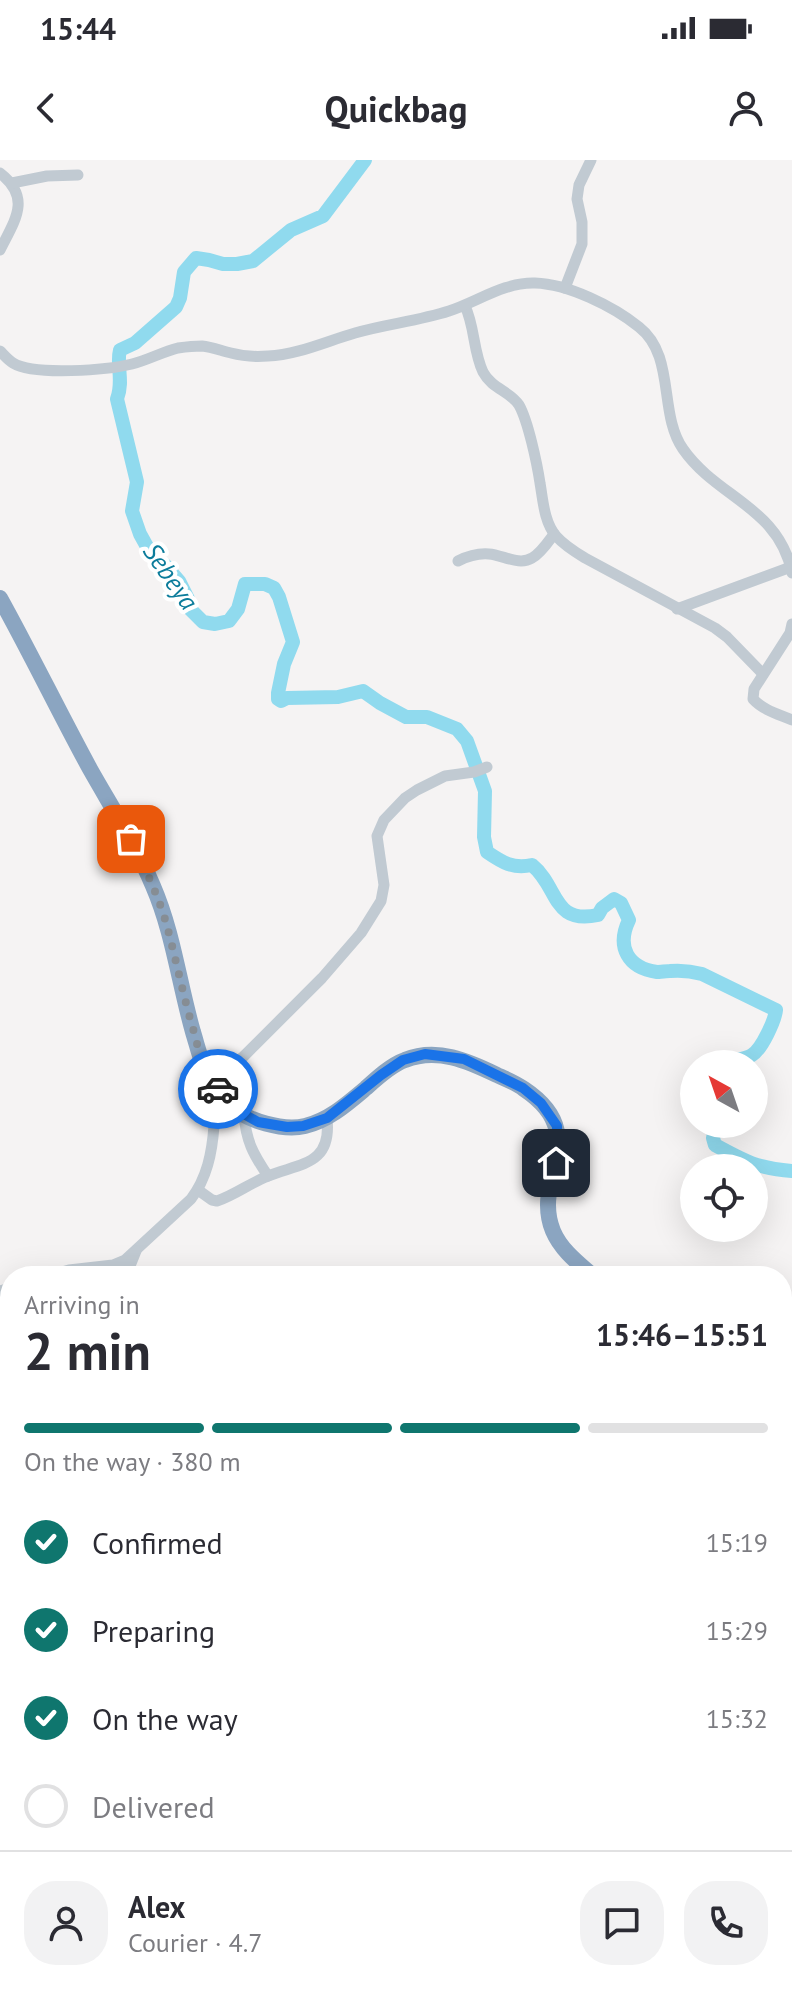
<!DOCTYPE html>
<meta charset="utf-8">
<style>
:root{--surface:#fff;--page:#f2f2f3;--text:#2b2b33;--muted:#7c7c81;--line:#e1e1e2;--accent:#0f766e}
body{margin:0;font-family:"PT Sans",sans-serif;background:var(--page);color:var(--text);height:100vh;display:flex;flex-direction:column;font-size:30px;white-space:nowrap}
*{box-sizing:border-box;margin:0}
p{font-size:26px;color:var(--muted)}
.icon{flex:none;width:44px;height:44px;fill:none;stroke:currentColor;stroke-width:2;stroke-linecap:round;stroke-linejoin:round}
.map{position:relative;flex:1;overflow:hidden}
.details{position:absolute;left:0px;top:1106px;width:792px;height:746px;display:flex;flex-direction:column;background:var(--surface);border-radius:32px 32px 0 0;box-shadow:0 8px 32px #0002}
.details>*{flex:none}
.needle{width:52px;rotate:320deg}
.tools{position:absolute;left:680px;top:890px;display:grid;gap:16px}
.tools a{display:grid;place-items:center;width:88px;height:88px;border-radius:50%;background:var(--surface);box-shadow:0 8px 32px #0002;font-size:40px}
.pin{position:absolute;display:grid;place-items:center;width:68px;height:68px;color:#fff;margin:-34px;border-radius:16px;box-shadow:0 4px 12px #0006}
.courier{position:absolute;display:grid;place-items:center;width:80px;height:80px;margin:-40px;border:6px solid #1a73e8;border-radius:50%;background:#fff;color:#222;box-shadow:0 2px 10px #0007}
.head em{font-style:normal;font-weight:600}
.head div{display:flex;flex-direction:column-reverse}
.head{display:flex;align-items:center;justify-content:space-between;height:136px;padding:0 24px}
h1{font-size:52px;font-weight:600;line-height:60px}
.bar{display:grid;grid-template-columns:repeat(4,1fr);gap:12px 8px;align-content:center;height:96px;padding:0 24px}
.bar i{height:10px;border-radius:6px;background:var(--line)}
.bar .selected{background:var(--accent)}
.bar p{grid-column:span 4}
.line{display:flex;align-items:center;gap:20px;padding:0 24px;border-top:2px solid var(--line)}
.line div{flex:1}
.round{display:grid;place-items:center;flex:none;width:84px;height:84px;border-radius:32px;background:var(--page)}
ol{padding:0 24px;list-style:none}
li{display:flex;align-items:center;gap:24px;height:88px}
li p{margin-inline-start:auto}
li .icon{padding:8px;border-radius:50%;background:var(--accent);color:#fff;stroke-width:4}
li:last-child{color:var(--muted)}
li i{width:44px;height:44px;border:4px solid var(--line);border-radius:50%}
.status{display:flex;justify-content:space-between;align-items:center;height:56px;padding:0 40px;background:var(--surface);direction:ltr}
.status svg{height:22px;fill:currentColor}
header{display:flex;justify-content:space-between;align-items:center;height:104px;padding:0 24px;background:var(--surface);font-size:36px;font-weight:600}
.map>svg:first-child{display:block}
</style>
<div class="status"><b>15:44</b><svg viewBox="0 0 49 12"><path d="M0 12V9h3v3zM5 12V6h3v6zM10 12V3h3v9zM15 12V0h3v12zM26 1h20v11H26zM47 4h2v5h-2z"/></svg></div>
<header><svg class="icon" aria-label="back" viewBox="0 0 24 24"><path d="M15 5l-7 7 7 7"/></svg>Quickbag<svg class="icon" aria-label="person" viewBox="0 0 24 24"><circle cx="12" cy="8" r="4"/><path d="M4 21q1-7 8-7t8 7"/></svg></header>
<div class="map">
<svg width="792" height="1851" viewBox="0 0 792 1851">
<defs>
<pattern id="forest-firs" width="22" height="20" patternUnits="userSpaceOnUse" patternTransform="scale(2)"><rect width="22" height="20" fill="#c3f1d5"/><path d="M5 1l3.5 6h-7zM16 11l3.5 6h-7z" fill="#a0c6b0"/></pattern>
</defs>
<rect width="100%" height="100%" fill="#f5f3f3"/>
<!-- forest -->
<path fill="url(#forest-firs)" d="M10 1685V1841L0 1849V1732Z"/>
<g fill="none" stroke-linecap="round" stroke-linejoin="round">
<!-- river -->
<g stroke="#90daee" stroke-width="14">
<path d="M365 0 323 56 291 70 253 101 237 104H223L209 100 196 98 184 112 180 138 176 147 135 183 120 190C116 205 124 221 117 239L137 322 132 351 140 374 150 392 166 406 179 421 188 439 190 449 203 462 215 464 229 461 238 449 245 424H265L274 428 279 437 293 482 284 504 278 533V539L281 541 287 538 338 537 363 531 380 543 406 557H427L457 569 467 581 485 631 484 677 487 692C503 703 513 709 532 705 559 727 552 765 598 755L602 748 614 739 621 743 629 760C616 787 628 808 657 812 659 812 668 811 670 811 681 810 691 811 702 814L776 850C775 860 762 889 752 895 747 899 729 901 721 904"/>
<path d="M716 964 713 978 715 985C746 1002 757 1008 792 1011"/>
<path d="M782 1771 784 1751 792 1738"/>
<path d="M773 1851 774 1842"/>
</g>
<!-- minor -->
<g stroke="#c1cad2" stroke-width="11">
<path d="M0 13C32 38 15 60 0 90"/>
<path d="M12 23 47 16 78 15"/>
<path d="M565 128 582 84V62L577 39 579 25 591 0"/>
<path d="M465 146C475 167 473 191 483 212 492 229 510 231 519 245 528 261 537 303 540 323 543 340 544 362 556 376 564 385 575 392 585 398L715 468 727 477 763 514"/>
<path d="M0 191C4 195 8 200 13 203 34 216 108 210 132 204 148 200 162 192 178 188 185 187 195 186 202 186 212 187 222 191 231 193 242 196 256 197 268 196 297 195 327 181 355 173 386 164 418 161 449 151 477 142 504 122 535 123 568 124 613 146 639 167 676 196 658 253 683 289 717 338 779 347 792 413"/>
<path d="M458 401C468 396 477 393 489 394 503 395 519 406 532 398 541 393 548 382 554 374"/>
<path d="M677 449 791 407"/>
<path d="M792 464 790 473 754 529 753 539C763 550 778 554 792 560"/>
<path d="M210 920 243 897 322 818 361 773 381 741 384 725 377 676 384 660 405 638 417 630 445 616 474 612 487 607"/>
<path d="M244 954C246 981 253 994 268 1016"/>
<path d="M198 1030 212 1040 217 1041C235 1035 250 1023 268 1016 301 1003 332 1005 327 958"/>
<path d="M48 1116 69 1110 113 1105 125 1100 191 1039C207 1018 212 993 214 966L233 948"/>
<path d="M126 1116 136 1091"/>
<path d="M0 1131 10 1128"/>
<path d="M70 1842 73 1851"/>
<path d="M138 1842 160 1851"/>
<path d="M8 1851 18 1842"/>
</g>
<!-- highway -->
<g stroke="#8ba5c1" stroke-width="16">
<path d="M0 438C31 494 59 552 90 609 112 648 136 685 153 726 173 772 179 823 193 872 198 888 202 908 212 922 218 930 225 939 231 946 247 961 283 971 305 966 329 960 347 944 366 928 377 918 391 905 405 900 437 887 468 901 497 915 506 919 516 923 524 929 593 975 531 1018 553 1071 561 1090 578 1103 593 1116"/>
<path d="M782 1297 786 1310 782 1329"/>
<path d="M782 1518 792 1532"/>
<path d="M782 1616 792 1605"/>
<path d="M537 1851 545 1842"/>
</g>
</g>
<g fill="none" stroke-linecap="round" stroke-linejoin="round">
<!-- done -->
<path stroke="#868d94" stroke-width="8" stroke-dasharray="0 14.4" d="M131 679C145 709 160 738 168 770 177 804 184 839 194 872 199 892 204 912 218 929"/>
<!-- route -->
<path stroke="#1a73e8" stroke-width="10" d="M218 929 233 948 258 962 287 967 303 966 327 958 381 915 403 900 425 894 464 899 523 928 541 943 557 966 556 1003"/>
</g>
<g text-anchor="middle" dominant-baseline="central" stroke-width="8" stroke-linejoin="round" paint-order="stroke">
<!-- water labels -->
<g font-size="26" font-style="italic" fill="#0c7c9b" stroke="#fff">
<text transform="translate(171 416) rotate(55)">Sebeya</text>
</g>
</g>
</svg>
<div class="tools">
<a><svg class="needle" viewBox="-14 -14 28 28"><path d="M0-13l5 13h-10z" fill="#e53935"/><path d="M0 13l5-13h-10z" fill="#7c7c81"/></svg></a>
<a><svg class="icon" aria-label="locate" viewBox="0 0 24 24"><circle cx="12" cy="12" r="6"/><path d="M12 2v4M12 18v4M2 12h4M18 12h4"/></svg></a>
</div>
<div class="pin" style="left:131px;top:679px;background:#ea580c"><svg class="icon" aria-label="bag" viewBox="0 0 24 24"><path d="M5 8h14l-1 12H6zM9 8a3 3 0 0 1 6 0"/></svg></div>
<div class="pin" style="left:556px;top:1003px;background:#1f2937"><svg class="icon" aria-label="home" viewBox="0 0 24 24"><path d="M3 11l9-7 9 7M6 9v11h12V9"/></svg></div>
<div class="courier" style="left:218px;top:929px"><svg class="icon" aria-label="car" viewBox="0 0 24 24"><path d="M5 17H2v-5l4-1 3-4h7l3 4 3 1v5h-3M9 17h6M6 11h13"/><circle cx="7" cy="17" r="2"/><circle cx="17" cy="17" r="2"/></svg></div>
<section class="details">
<div class="head"><div><h1>2 min</h1><p>Arriving in</p></div><em>15:46–15:51</em></div>
<div class="bar"><i class="selected"></i><i class="selected"></i><i class="selected"></i><i></i><p>On the way · 380 m</p></div>
<ol>
<li><svg class="icon" aria-label="check" viewBox="0 0 24 24"><path d="M5 12l5 5 9-10"/></svg>Confirmed<p>15:19</p></li>
<li><svg class="icon" aria-label="check" viewBox="0 0 24 24"><path d="M5 12l5 5 9-10"/></svg>Preparing<p>15:29</p></li>
<li><svg class="icon" aria-label="check" viewBox="0 0 24 24"><path d="M5 12l5 5 9-10"/></svg>On the way<p>15:32</p></li>
<li><i></i>Delivered</li>
</ol>
<div class="line" style="height:144px"><a class="round"><svg class="icon" aria-label="person" viewBox="0 0 24 24"><circle cx="12" cy="8" r="4"/><path d="M4 21q1-7 8-7t8 7"/></svg></a><div><b>Alex</b><p>Courier · 4.7</p></div><a class="round"><svg class="icon" aria-label="chat" viewBox="0 0 24 24"><path d="M4 5h16v11H9l-5 4z"/></svg></a><a class="round"><svg class="icon" aria-label="phone" viewBox="0 0 24 24"><path d="M5 4h4l2 5-3 2q2 4 5 5l2-3 5 2v4C11 20 4 13 5 4z"/></svg></a></div>
</section>
</div>
